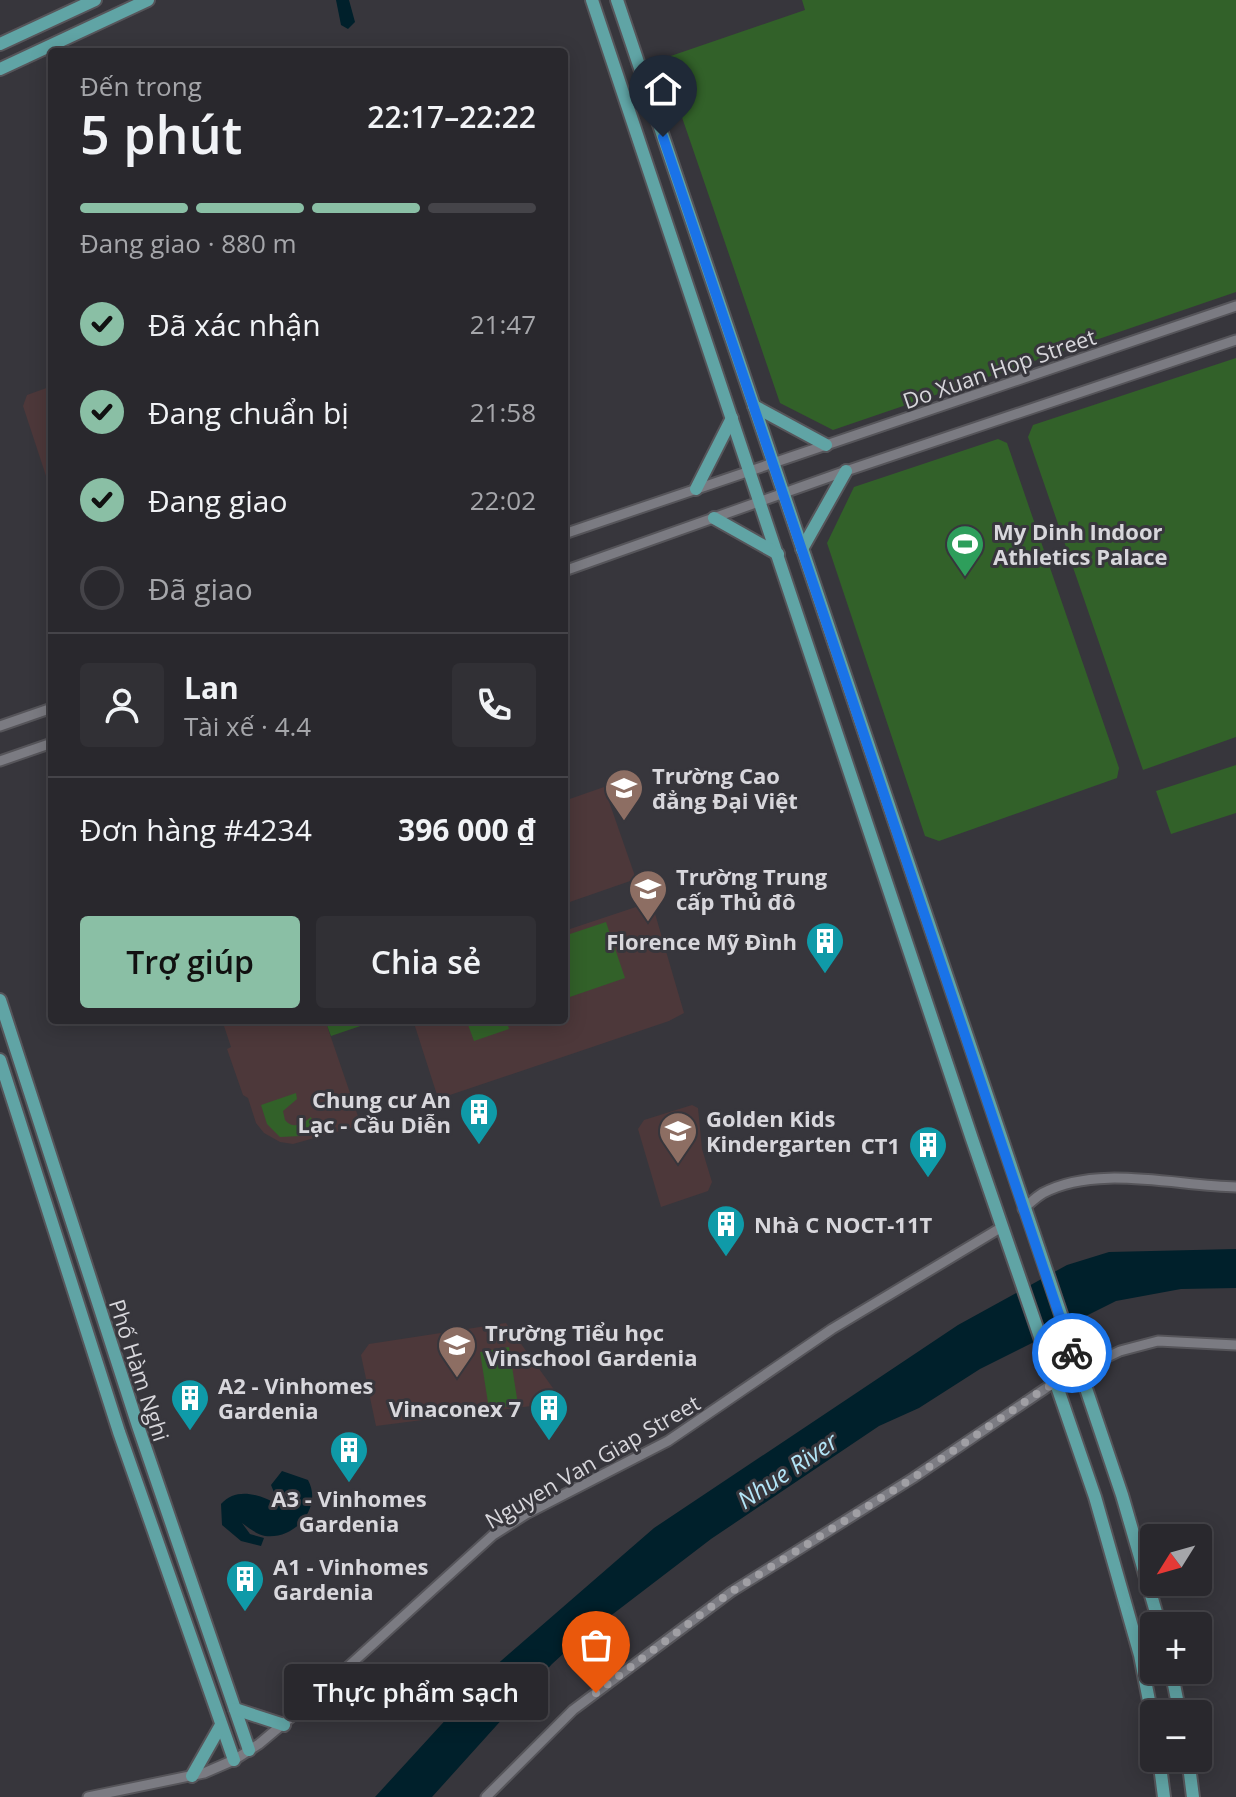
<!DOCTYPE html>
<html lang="vi">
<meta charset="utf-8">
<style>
:root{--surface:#29282d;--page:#313035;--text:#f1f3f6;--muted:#a5a6aa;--line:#454449;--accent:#8abfa5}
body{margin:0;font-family:"Open Sans",sans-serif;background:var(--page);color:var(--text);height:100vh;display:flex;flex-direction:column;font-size:30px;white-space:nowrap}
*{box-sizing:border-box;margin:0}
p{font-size:26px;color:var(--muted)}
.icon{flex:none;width:44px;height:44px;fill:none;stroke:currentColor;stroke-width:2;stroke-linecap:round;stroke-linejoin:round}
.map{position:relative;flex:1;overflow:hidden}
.side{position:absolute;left:48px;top:48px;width:520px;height:976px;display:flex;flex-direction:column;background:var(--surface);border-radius:8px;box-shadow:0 4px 20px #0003,0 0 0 2px var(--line)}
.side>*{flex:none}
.needle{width:52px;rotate:233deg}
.fabs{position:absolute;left:1140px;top:1524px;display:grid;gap:16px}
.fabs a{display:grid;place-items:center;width:72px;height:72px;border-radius:8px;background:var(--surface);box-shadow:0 4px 20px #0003,0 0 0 2px var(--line);font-size:40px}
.pin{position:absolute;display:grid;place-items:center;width:68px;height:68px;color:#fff;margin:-82px -34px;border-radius:50% 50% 50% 0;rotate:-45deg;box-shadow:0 0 8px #0007}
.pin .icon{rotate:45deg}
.courier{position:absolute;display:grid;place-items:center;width:80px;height:80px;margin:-40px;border:6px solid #1a73e8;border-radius:50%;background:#fff;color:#222;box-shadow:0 2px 10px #0007}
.bubble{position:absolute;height:56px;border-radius:8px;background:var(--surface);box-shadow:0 4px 20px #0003,0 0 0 2px var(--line);font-size:26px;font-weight:600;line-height:56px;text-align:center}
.head em{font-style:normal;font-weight:600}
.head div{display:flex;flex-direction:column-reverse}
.head{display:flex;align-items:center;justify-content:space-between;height:136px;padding:0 32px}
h1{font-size:52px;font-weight:600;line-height:60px}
.bar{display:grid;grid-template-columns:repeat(4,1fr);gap:12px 8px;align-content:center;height:96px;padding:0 32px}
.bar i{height:10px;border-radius:6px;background:var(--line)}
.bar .on{background:var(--accent)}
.bar p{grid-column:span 4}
.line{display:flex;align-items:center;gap:20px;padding:0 32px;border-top:2px solid var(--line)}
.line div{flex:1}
.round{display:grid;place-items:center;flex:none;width:84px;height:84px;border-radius:8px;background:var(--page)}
ol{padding:0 32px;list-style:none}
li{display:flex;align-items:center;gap:24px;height:88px}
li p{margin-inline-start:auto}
li .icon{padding:8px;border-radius:50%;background:var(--accent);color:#111;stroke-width:4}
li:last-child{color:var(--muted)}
li i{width:44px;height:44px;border:4px solid var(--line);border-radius:50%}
.cta{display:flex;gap:16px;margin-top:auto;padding:16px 32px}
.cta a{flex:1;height:92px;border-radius:8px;background:var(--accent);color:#111;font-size:32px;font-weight:600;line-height:92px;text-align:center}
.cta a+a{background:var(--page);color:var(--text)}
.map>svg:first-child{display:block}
</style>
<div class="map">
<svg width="1236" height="1797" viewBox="0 0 1236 1797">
<rect width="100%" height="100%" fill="#37363c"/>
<!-- education -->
<g fill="#4d383a">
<path d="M52 386V484L48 482 23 406 27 395Z"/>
<path d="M604 787 636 879 564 904V801Z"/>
<path d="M648 903 654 910 684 1013 669 1021 444 1097 437 1095 413 1020H564V931Z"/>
<path d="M222 1020H325L361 1125 293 1144 280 1142 264 1133 256 1123 248 1098 243 1095 227 1049 231 1047Z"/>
<path d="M692 1105 698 1108 702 1149 712 1182 708 1191 661 1207 638 1129 644 1120Z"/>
<path d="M506 1323 563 1402 376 1426 361 1355 369 1344Z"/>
</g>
<!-- green -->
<g fill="#326129">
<path d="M802 0H1236V292L833 430 780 403 662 59 805 10Z"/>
<path d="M1236 358V737L1143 770 1028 437 1033 425Z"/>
<path d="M998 439 1007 443 1119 768 1117 778 939 841 925 836 827 543 854 487Z"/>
<path d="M1236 765V813L1171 834 1156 791Z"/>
<path d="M606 922 625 978 564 999V936Z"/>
<path d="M325 1020H378L331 1036Z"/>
<path d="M472 1020H506L509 1029 474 1041 467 1022Z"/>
<path d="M296 1093 297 1099 283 1111 285 1120C293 1130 303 1124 311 1117L315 1131 301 1136 280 1137 267 1124 261 1105Z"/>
<path d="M509 1347 518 1405 489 1409 480 1352Z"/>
</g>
<!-- water -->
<g fill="#00202b">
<path d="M336 0H349L355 22 348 29 341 25Z"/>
<path d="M1236 1249V1288L1181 1289 1116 1301 980 1369 919 1408 879 1426 711 1539 575 1643 552 1664 432 1797H375L494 1667 654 1528 958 1325 1067 1265 1109 1252Z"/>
<path d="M282 1471 308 1480C323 1507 295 1540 265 1536 256 1534 249 1528 242 1523L250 1534 264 1538 261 1546 241 1541 222 1525 221 1504C237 1486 261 1495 279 1505L283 1502 276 1497 271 1485Z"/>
</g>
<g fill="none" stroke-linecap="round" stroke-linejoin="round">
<defs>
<g id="minor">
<path d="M564 534 1236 306"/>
<path d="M564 571 846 471 1236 340"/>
<path d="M0 726 52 708"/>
<path d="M0 761 52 743"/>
<path d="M1023 1209C1029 1204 1036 1197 1043 1193 1097 1164 1177 1186 1236 1187"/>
<path d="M88 1797 204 1773 234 1760 259 1744 308 1703 493 1535 526 1514 668 1441 832 1329 1002 1227"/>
<path d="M486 1797 573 1710 731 1592 913 1478 1055 1382 1120 1351 1158 1341 1236 1345"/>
</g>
<g id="major">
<path d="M592 0 972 1139 1095 1497 1140 1655 1154 1726"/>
<path d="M617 0 1122 1495 1160 1626"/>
<path d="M0 44 95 0"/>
<path d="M0 69 148 0"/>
<path d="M754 406 826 445"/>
<path d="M696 489 732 418"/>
<path d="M714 518 778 554"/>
<path d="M802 549 846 471"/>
<path d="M0 1000 138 1426 249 1750"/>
<path d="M0 1060 119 1432 234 1760"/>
<path d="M1171 1670 1180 1714"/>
<path d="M235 1709 284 1725"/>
<path d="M1159 1758 1164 1797"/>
<path d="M1188 1758 1193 1797"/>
<path d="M192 1776 221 1725"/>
</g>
</defs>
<!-- minor casing -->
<use href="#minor" stroke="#56555a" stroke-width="13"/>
<!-- major casing -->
<use href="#major" stroke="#56555a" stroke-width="16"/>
<!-- minor -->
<use href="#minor" stroke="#7b7b82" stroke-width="9"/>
<!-- major -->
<use href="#major" stroke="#60a4a5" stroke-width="12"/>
</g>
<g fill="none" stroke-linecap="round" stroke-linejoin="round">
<!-- done -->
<path stroke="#a09fa4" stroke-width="8" stroke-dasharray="0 14.4" d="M596 1693 731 1592 913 1478 1041 1391 1078 1370 1072 1353"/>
<!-- route -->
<path stroke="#1a73e8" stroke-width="10" d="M663 137 1072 1353"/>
</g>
<!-- icons -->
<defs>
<symbol id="stadium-pin" viewBox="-11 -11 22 30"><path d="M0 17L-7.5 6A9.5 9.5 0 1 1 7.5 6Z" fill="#2e9e5b" stroke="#37363c"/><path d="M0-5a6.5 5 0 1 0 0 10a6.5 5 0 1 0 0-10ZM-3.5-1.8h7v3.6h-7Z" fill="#fff"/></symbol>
<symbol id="university-pin" viewBox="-11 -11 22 30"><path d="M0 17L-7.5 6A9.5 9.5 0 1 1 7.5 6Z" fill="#8d6e63" stroke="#37363c"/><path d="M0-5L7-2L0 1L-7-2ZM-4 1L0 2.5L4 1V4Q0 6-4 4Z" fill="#fff"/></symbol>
<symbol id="building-pin" viewBox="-11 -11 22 30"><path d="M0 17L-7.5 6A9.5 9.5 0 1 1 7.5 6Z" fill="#0f9aa8" stroke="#37363c"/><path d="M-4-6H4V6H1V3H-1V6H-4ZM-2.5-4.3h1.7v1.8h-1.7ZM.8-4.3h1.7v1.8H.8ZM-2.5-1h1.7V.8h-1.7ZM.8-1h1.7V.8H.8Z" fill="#fff"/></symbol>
<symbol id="school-pin" viewBox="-11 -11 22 30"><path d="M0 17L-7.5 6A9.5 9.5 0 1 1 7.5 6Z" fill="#8d6e63" stroke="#37363c"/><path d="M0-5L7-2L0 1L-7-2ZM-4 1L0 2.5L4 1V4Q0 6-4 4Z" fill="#fff"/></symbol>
</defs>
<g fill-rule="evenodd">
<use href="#stadium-pin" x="943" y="522" width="44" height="60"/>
<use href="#university-pin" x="602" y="766" width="44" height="60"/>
<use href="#university-pin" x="626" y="867" width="44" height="60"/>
<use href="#building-pin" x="803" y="919" width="44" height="60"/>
<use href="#building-pin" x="457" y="1090" width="44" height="60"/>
<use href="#school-pin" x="656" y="1109" width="44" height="60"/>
<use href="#building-pin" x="906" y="1123" width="44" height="60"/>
<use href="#building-pin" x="704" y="1202" width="44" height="60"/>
<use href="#school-pin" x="435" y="1323" width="44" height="60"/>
<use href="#building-pin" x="168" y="1376" width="44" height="60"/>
<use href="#building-pin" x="527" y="1386" width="44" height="60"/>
<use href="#building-pin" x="327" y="1428" width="44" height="60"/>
<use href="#building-pin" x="223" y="1557" width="44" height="60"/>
</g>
<g text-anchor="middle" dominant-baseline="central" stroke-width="6" stroke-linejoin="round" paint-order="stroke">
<!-- street labels -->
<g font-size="22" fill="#d8d7dc" stroke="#37363c">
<text transform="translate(999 368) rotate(-19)">Do Xuan Hop Street</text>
<text transform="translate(140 1370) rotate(72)">Phố Hàm Nghi</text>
<text transform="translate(592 1461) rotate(-30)">Nguyen Van Giap Street</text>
</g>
<!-- poi labels -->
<g font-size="22" font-weight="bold" fill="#d8d7dc" stroke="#37363c" text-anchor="start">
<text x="993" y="531">My Dinh Indoor<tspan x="993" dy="25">Athletics Palace</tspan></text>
<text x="652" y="775">Trường Cao<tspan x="652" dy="25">đẳng Đại Việt</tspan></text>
<text x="676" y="876">Trường Trung<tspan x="676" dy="25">cấp Thủ đô</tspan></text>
<text x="797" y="941" text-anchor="end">Florence Mỹ Đình</text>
<text x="451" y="1099" text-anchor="end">Chung cư An<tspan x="451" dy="25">Lạc - Cầu Diễn</tspan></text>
<text x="706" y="1118">Golden Kids<tspan x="706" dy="25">Kindergarten</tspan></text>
<text x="900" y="1145" text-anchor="end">CT1</text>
<text x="754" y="1224">Nhà C NOCT-11T</text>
<text x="485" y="1332">Trường Tiểu học<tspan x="485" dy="25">Vinschool Gardenia</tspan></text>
<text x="218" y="1385">A2 - Vinhomes<tspan x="218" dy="25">Gardenia</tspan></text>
<text x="521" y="1408" text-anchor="end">Vinaconex 7</text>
<text x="349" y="1498" text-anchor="middle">A3 - Vinhomes<tspan x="349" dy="25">Gardenia</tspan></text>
<text x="273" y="1566">A1 - Vinhomes<tspan x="273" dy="25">Gardenia</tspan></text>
</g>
<!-- water labels -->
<g font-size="24" font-style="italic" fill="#b3e5f7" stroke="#37363c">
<text transform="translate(787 1470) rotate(-34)">Nhue River</text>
</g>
</g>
</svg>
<div class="fabs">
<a><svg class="needle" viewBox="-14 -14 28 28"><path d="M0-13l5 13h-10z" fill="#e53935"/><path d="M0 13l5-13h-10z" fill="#a5a6aa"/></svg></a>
<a>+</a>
<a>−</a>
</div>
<div class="pin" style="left:596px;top:1693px;background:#ea580c"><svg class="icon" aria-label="bag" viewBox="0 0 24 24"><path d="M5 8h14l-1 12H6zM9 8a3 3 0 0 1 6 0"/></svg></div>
<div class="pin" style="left:663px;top:137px;background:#1f2937"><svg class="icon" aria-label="home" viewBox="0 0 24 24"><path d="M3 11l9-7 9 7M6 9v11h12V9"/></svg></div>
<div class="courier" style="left:1072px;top:1353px"><svg class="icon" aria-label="bike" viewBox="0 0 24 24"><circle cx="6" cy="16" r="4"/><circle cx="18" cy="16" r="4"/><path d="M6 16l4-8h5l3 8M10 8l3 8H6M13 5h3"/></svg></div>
<div class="bubble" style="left:284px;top:1664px;width:264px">Thực phẩm sạch</div>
<section class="side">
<div class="head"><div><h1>5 phút</h1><p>Đến trong</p></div><em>22:17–22:22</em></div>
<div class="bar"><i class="on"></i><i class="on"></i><i class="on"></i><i></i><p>Đang giao · 880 m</p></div>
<ol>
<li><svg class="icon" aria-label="check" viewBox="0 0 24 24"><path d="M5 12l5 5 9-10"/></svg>Đã xác nhận<p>21:47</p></li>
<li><svg class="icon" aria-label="check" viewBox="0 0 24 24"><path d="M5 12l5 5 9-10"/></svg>Đang chuẩn bị<p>21:58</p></li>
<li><svg class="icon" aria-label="check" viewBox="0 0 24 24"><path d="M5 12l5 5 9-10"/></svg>Đang giao<p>22:02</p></li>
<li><i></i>Đã giao</li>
</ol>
<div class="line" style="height:144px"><a class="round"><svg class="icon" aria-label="person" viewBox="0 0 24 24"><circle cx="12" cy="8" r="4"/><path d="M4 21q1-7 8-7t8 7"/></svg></a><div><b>Lan</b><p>Tài xế · 4.4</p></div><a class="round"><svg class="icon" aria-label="phone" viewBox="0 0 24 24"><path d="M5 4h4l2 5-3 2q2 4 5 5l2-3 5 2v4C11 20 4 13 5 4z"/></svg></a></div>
<div class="line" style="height:104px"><div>Đơn hàng #4234</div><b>396 000 ₫</b></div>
<div class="cta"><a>Trợ giúp</a><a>Chia sẻ</a></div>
</section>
</div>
